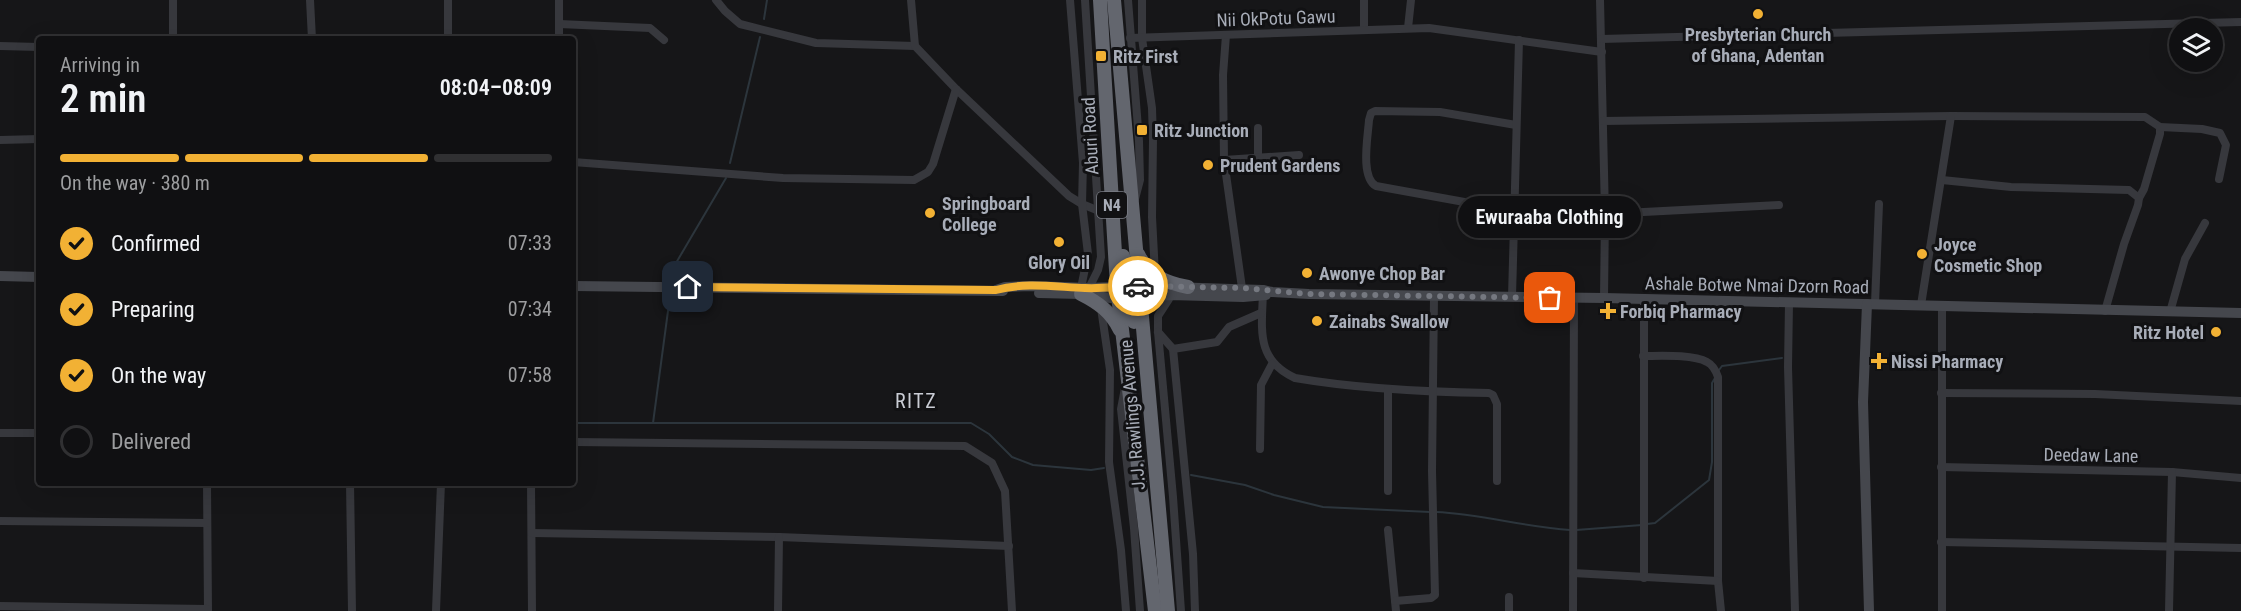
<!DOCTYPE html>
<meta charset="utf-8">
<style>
:root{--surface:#101012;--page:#19191b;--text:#f1f3f6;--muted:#9c9d9f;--line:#303032;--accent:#f2b134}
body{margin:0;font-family:"Roboto Condensed",sans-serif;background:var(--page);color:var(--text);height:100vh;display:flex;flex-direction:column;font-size:22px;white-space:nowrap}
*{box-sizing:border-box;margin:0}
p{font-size:20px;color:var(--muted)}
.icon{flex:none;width:33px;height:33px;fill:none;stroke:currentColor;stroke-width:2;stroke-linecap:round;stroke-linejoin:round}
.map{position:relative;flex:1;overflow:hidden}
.details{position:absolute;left:36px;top:36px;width:540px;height:450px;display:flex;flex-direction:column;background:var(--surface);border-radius:6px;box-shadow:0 6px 24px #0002,0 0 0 2px var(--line)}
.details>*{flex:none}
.buttons{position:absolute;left:2169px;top:18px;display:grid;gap:12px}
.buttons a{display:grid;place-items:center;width:54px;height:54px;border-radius:50%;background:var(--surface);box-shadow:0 6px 24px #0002,0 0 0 2px var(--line);font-size:30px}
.pin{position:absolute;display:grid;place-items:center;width:51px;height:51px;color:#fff;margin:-26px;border-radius:12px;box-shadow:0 3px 9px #0006}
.courier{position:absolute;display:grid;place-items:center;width:60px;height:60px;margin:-30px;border:4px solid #f2b134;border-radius:50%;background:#fff;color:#222;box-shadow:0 2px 8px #0007}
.bubble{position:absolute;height:42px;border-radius:21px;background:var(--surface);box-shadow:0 6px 24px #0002,0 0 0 2px var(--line);font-size:20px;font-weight:600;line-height:42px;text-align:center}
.headline em{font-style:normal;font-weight:600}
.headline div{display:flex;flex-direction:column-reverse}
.headline{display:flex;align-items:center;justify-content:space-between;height:102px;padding:0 24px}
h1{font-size:39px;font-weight:600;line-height:45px}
.bar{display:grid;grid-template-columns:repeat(4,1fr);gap:9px 6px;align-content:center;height:72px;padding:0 24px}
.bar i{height:8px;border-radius:4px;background:var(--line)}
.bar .selected{background:var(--accent)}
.bar p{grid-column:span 4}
ol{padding:0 24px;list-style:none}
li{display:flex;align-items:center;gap:18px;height:66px}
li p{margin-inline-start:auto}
li .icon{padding:6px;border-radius:50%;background:var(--accent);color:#111;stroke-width:4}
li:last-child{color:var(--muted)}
li i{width:33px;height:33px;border:3px solid var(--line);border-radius:50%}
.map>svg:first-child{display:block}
</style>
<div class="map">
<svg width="2241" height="611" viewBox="0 0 2241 611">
<rect width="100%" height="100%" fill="#161618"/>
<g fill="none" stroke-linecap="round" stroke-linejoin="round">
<!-- stream -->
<g stroke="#2c353c" stroke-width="2">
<path d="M764 19 767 0"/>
<path d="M730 163 760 37"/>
<path d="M673 279 676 263 726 178"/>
<path d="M1719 370 1722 366 1782 358"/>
<path d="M573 423H971L989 434 1012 457 1033 465 1091 470 1104 468"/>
<path d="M653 423 670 296"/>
<path d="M1191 475 1245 485 1274 495 1323 507 1430 512"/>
<path d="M1436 512C1481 514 1525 527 1570 530"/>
<path d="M1647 524 1655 523 1709 480 1712 462V383L1715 378"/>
<path d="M1576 530 1642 525"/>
</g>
<!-- street -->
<g stroke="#37383d" stroke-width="8">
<path d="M310 0 312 39"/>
<path d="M716 0 725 11 740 24 816 43 915 46"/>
<path d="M911 0 915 46 956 89 1069 196 1082 204 1099 211"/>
<path d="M1070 0 1083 163 1082 204 1088 254 1081 288"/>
<path d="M1085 0 1101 257 1098 270 1089 288"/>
<path d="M1128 0 1139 141 1140 180 1135 199"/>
<path d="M1142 0V38L1152 108 1153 140 1152 217 1155 274"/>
<path d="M1364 0V30"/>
<path d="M1600 0 1605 214 1604 298"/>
<path d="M559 24 650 28 664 40"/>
<path d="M1408 28 1411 0"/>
<path d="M1226 35 1223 75 1224 160 1242 288"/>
<path d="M1130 38 1429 28 1602 52"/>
<path d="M173 39V0"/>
<path d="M448 39V0"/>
<path d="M559 39V0"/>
<path d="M1601 39 2241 22"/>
<path d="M0 46 39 47"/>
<path d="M1603 121 1951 116 2145 117 2160 127V134L2144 189 2139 198"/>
<path d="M2160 127 2202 129 2220 133 2226 145 2219 179"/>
<path d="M0 140 39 139"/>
<path d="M1258 158V128"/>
<path d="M1224 160 1299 155"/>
<path d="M573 162 783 178 914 180 928 172 933 164 956 89"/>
<path d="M1942 180 2011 187 2129 190 2139 198 2138 205 2124 244 2105 311"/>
<path d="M1514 211 1376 186C1360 177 1368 136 1369 120L1371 113 1375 111 1440 112 1516 125"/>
<path d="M1605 214 1779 205"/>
<path d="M1263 292C1262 328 1255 360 1295 378 1359 389 1424 392 1489 393L1493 395 1497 404V481"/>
<path d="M1170 295 1169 299 1158 316V332L1173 497 1181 611"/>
<path d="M1512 297 1519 40"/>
<path d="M1644 300V578"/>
<path d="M1789 303 1788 367 1795 611"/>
<path d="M1875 304 1879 204"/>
<path d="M1921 305 1951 116"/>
<path d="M1101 308 1110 370 1109 462 1121 550 1126 611"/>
<path d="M2170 312 2185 259 2205 223"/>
<path d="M1158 332 1173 349 1193 554 1195 611"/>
<path d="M1173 349 1217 342 1229 327 1261 313"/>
<path d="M1643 356C1659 356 1693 354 1707 362 1713 365 1716 371 1718 377V581L1721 611"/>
<path d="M1125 388 1121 409 1134 528 1140 611"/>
<path d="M1388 389V491"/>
<path d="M1941 393 2095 394 2241 401"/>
<path d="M0 433H39"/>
<path d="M573 442 965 446 992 463 1005 491 1012 611"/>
<path d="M1260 449 1261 385 1272 364"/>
<path d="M1941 467 2172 472 2241 478"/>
<path d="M207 483 208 611"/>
<path d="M350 483 352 611"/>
<path d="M531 483 532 611"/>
<path d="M0 521 207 523"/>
<path d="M1388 530 1396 611"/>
<path d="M532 533 779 537 1009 546"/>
<path d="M1941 542 2241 548"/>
<path d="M1573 573 1718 581"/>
<path d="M1509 597V611"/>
<path d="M1395 601 1431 598 1435 595 1432 471 1434 297"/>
<path d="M0 606 207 609"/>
<path d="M436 611 441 483"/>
<path d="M778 611 779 537"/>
<path d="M1573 611 1574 298"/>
<path d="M1942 611V306"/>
<path d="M2169 611 2172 472"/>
</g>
<!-- secondary -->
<g stroke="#45474d" stroke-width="10">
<path d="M0 276 39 277"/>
<path d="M573 286 1003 291"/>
<path d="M996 290 1005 287 1032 286 1089 288 1140 286 1263 290 1272 292 1309 294 1604 298 2241 313"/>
<path d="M1039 293 1081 294 1118 299 1170 295 1243 297 1266 295"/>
<path d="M1867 304 1863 402 1869 611"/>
</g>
<!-- highway -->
<g stroke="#63666e" stroke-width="14">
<path d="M1100 0 1117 287 1155 611"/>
<path d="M1114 0 1168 611"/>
<path d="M1138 254C1148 275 1166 283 1188 287"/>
<path d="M1123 256 1128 286 1136 295"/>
<path d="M1117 287 1129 298 1134 322"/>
<path d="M1081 294C1099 303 1111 312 1120 330"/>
</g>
</g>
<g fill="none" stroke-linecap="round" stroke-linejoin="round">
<!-- done -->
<path stroke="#757880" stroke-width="6" stroke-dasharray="0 10.8" d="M1138 286 1242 288 1309 294 1550 298"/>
<!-- route -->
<path stroke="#f2b134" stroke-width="8" d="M688 287 996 290C1024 282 1056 287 1085 288 1103 289 1120 286 1138 286"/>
</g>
<!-- markers -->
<g fill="#f2b134" stroke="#111113" stroke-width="2">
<circle cx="1758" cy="14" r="6"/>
<rect x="1095" y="50" width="12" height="12" rx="3"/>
<rect x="1136" y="124" width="12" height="12" rx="3"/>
<circle cx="1208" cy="165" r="6"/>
<circle cx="930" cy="213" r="6"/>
<circle cx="1059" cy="242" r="6"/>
<circle cx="1922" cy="254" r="6"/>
<circle cx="1307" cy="273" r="6"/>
<path d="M1605 302h6v6h6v6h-6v6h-6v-6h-6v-6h6z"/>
<circle cx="1317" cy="321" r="6"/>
<circle cx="2216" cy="332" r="6"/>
<path d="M1876 352h6v6h6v6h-6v6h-6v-6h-6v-6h6z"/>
</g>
<g text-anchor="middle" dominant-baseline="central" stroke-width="6" stroke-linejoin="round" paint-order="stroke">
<!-- shield labels -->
<rect fill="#111113" stroke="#7b7e86" stroke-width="1.5" x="1097" y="192" width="30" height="26" rx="4.5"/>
<g font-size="16" font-weight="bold" fill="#a8adb8">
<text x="1112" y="205">N4</text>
</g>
<!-- street labels -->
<g font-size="18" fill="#a8adb8" stroke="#111113">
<text transform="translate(1276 18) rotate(-2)">Nii OkPotu Gawu</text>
<text transform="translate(1090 136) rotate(-93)">Aburi Road</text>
<text transform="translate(1757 285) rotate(1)">Ashale Botwe Nmai Dzorn Road</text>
<text transform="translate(1132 415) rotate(-95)">J.J. Rawlings Avenue</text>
<text transform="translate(2091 455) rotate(1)">Deedaw Lane</text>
</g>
<!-- poi labels -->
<g font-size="18" font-weight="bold" fill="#a8adb8" stroke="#111113" text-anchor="start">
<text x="1758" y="34" text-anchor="middle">Presbyterian Church<tspan x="1758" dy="21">of Ghana, Adentan</tspan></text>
<text x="1113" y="56">Ritz First</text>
<text x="1154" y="130">Ritz Junction</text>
<text x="1220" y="165">Prudent Gardens</text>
<text x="942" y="203">Springboard<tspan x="942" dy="21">College</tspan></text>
<text x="1934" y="244">Joyce<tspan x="1934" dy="21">Cosmetic Shop</tspan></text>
<text x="1059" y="262" text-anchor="middle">Glory Oil</text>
<text x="1319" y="273">Awonye Chop Bar</text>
<text x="1620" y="311">Forbiq Pharmacy</text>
<text x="1329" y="321">Zainabs Swallow</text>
<text x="2204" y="332" text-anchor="end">Ritz Hotel</text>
<text x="1891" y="361">Nissi Pharmacy</text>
</g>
<!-- neighbourhood labels -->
<g font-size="20" letter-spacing="1.5" fill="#c9ccd4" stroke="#111113">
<text x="916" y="401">RITZ</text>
</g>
</g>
</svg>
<div class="buttons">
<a><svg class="icon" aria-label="layers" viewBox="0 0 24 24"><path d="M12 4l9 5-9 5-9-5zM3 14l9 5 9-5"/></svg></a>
</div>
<div class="pin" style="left:1550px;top:298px;background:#ea580c"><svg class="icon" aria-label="bag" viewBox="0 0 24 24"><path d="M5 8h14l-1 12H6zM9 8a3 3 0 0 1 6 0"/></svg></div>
<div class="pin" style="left:688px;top:287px;background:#1f2937"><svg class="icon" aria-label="home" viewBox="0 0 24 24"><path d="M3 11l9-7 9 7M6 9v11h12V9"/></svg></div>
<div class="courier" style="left:1138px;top:286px"><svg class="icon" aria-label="car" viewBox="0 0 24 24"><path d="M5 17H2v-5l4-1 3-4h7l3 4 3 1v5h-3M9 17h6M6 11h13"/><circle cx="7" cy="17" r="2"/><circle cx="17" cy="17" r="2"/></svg></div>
<div class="bubble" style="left:1458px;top:196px;width:183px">Ewuraaba Clothing</div>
<section class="details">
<div class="headline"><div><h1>2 min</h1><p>Arriving in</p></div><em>08:04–08:09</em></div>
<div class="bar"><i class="selected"></i><i class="selected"></i><i class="selected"></i><i></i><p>On the way · 380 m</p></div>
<ol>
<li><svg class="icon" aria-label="check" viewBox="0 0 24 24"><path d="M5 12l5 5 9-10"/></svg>Confirmed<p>07:33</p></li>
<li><svg class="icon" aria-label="check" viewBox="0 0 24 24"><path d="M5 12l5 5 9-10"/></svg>Preparing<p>07:34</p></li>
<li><svg class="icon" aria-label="check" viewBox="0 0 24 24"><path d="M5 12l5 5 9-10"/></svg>On the way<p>07:58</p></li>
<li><i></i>Delivered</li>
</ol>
</section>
</div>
